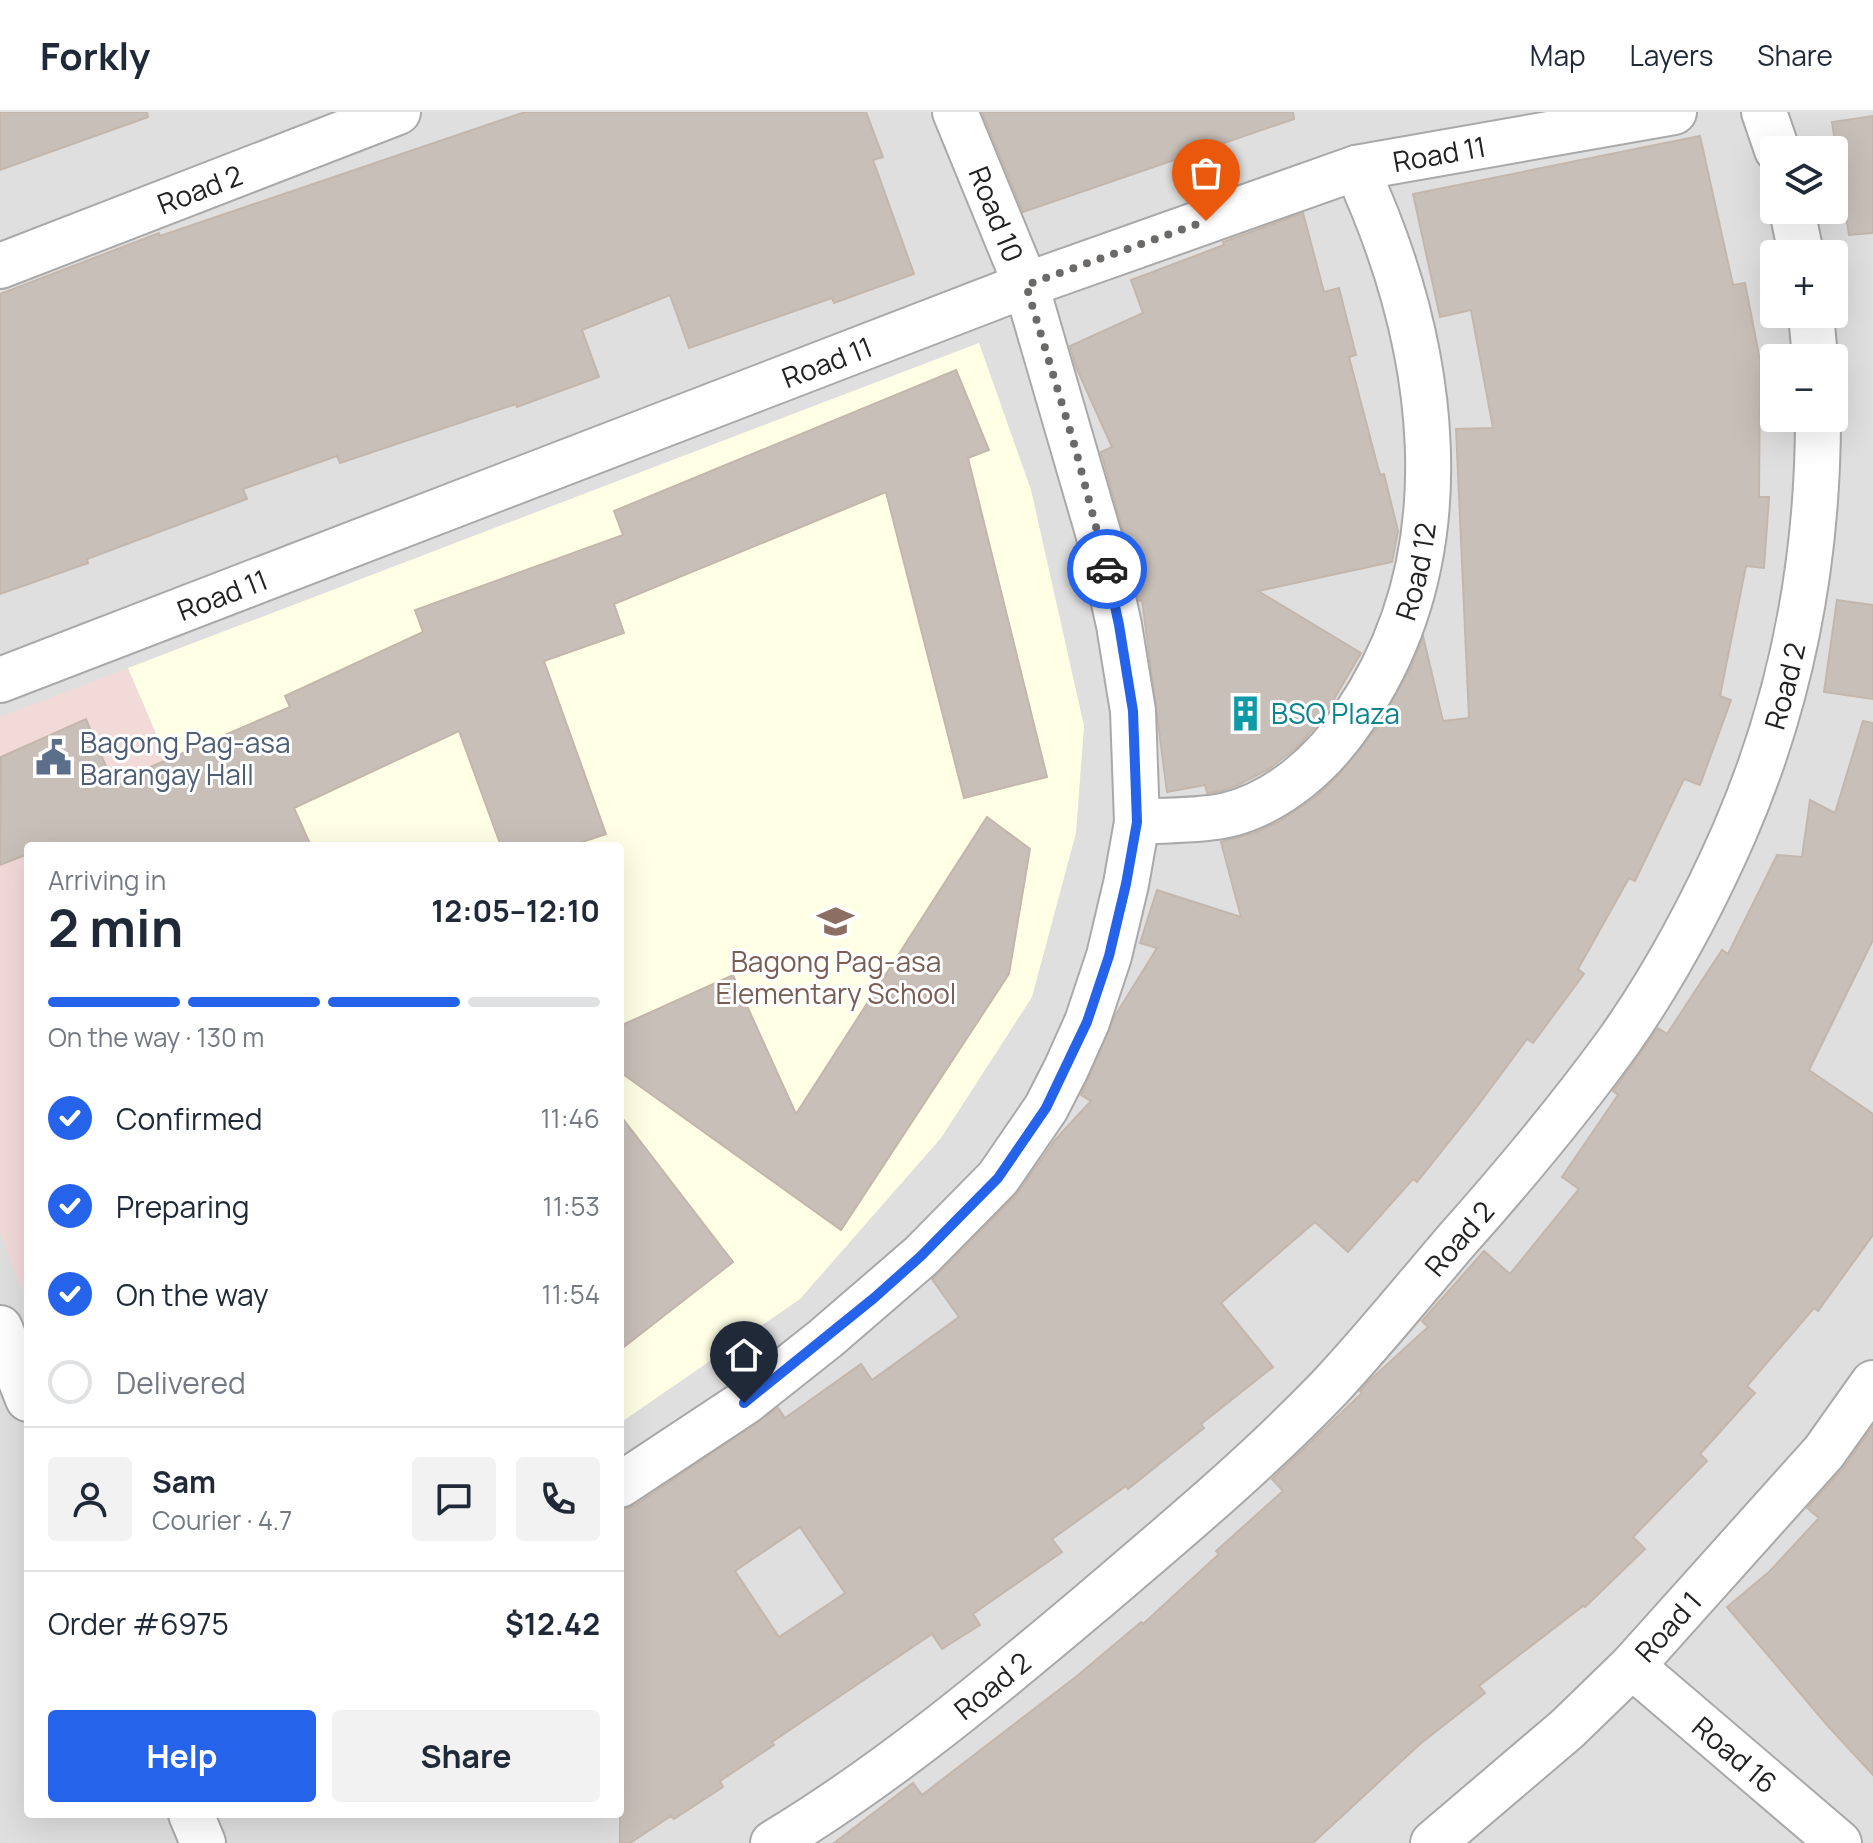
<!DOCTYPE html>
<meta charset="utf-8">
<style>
:root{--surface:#fff;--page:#f2f2f3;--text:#1f2937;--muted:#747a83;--line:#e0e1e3;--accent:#2563eb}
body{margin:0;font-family:Manrope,sans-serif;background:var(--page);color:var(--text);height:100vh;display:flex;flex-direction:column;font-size:30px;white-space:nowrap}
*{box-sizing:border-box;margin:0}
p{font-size:26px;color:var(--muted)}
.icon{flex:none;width:44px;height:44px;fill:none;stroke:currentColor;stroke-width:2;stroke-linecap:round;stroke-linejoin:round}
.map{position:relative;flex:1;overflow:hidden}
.drawer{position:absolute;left:24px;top:730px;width:600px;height:976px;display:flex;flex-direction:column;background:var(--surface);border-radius:8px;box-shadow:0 8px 32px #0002}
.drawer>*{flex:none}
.buttons{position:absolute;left:1760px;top:24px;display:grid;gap:16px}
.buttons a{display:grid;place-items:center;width:88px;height:88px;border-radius:8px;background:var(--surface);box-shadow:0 8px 32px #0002;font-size:40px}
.pin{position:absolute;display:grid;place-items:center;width:68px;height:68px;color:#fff;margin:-82px -34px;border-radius:50% 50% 50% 0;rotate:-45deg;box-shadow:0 0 8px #0007}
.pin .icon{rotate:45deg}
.courier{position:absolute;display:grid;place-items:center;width:80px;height:80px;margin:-40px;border:6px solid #2563eb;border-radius:50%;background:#fff;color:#222;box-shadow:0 2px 10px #0007}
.summary em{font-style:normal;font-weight:700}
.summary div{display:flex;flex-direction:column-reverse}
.summary{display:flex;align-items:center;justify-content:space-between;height:136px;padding:0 24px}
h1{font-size:52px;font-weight:700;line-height:60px}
.bar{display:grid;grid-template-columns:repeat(4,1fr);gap:12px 8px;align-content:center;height:96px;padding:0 24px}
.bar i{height:10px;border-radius:6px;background:var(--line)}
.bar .selected{background:var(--accent)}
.bar p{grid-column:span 4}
.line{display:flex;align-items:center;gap:20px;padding:0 24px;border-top:2px solid var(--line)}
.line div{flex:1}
.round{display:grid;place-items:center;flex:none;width:84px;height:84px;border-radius:8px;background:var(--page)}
ol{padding:0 24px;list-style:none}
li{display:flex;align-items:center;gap:24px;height:88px}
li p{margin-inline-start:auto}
li .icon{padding:8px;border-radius:50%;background:var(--accent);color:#fff;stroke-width:4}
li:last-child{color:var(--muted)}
li i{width:44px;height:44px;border:4px solid var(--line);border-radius:50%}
.primary-button{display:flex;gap:16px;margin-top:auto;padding:16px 24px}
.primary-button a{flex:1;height:92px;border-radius:8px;background:var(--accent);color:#fff;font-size:32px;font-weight:700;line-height:92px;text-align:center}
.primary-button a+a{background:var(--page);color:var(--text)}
header{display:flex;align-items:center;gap:48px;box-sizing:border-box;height:112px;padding:0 40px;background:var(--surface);border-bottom:2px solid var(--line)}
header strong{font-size:38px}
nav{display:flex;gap:44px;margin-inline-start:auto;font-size:28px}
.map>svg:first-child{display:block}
</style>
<header>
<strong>Forkly</strong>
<nav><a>Map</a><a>Layers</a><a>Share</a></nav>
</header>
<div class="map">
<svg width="1873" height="1731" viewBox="0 0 1873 1731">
<rect width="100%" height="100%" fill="#f2efe9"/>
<!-- residential -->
<path fill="#e0dfdf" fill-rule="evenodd" d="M0 0H1873V1731H0ZM1774 38H1834V98H1774ZM1774 142H1834V202H1774ZM1774 246H1834V306H1774ZM28 734H620V1702H28Z"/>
<!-- commercial -->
<path fill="#f2dad9" d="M128 556 204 734H28V1195L0 1121V605Z"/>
<!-- education -->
<path fill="#ffffe5" d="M979 231 1031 378 1084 614 1076 721 1032 885 941 1026 800 1187 620 1311V734H204L128 556Z"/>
<!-- building -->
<g fill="#c7bfb8" stroke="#c4b6ab" stroke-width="2" fill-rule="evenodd">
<path d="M0 0H147L148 5 0 58Z"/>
<path d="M525 0H866L883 45 873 48 914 162 834 191 832 186 689 236 670 183 582 218 599 265 517 295 516 292 340 351 337 344 243 377 247 387 87 447 88 451 0 482V182L159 121 160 124Z"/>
<path d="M982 0H1293L1294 7 1023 100Z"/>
<path d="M1873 4V121L1849 123 1832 10Z"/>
<path d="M1700 24 1733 173 1745 171 1760 248 1759 385H1769L1764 456 1746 454 1720 584 1731 588 1700 673 1684 667 1635 769 1629 766 1578 857 1584 862 1533 931 1527 927 1476 996 1417 1070 1413 1067 1348 1140 1315 1110 1221 1191 1273 1255 1201 1312 1204 1316 1128 1377 1126 1374 1052 1427 1062 1440 973 1502 980 1513 942 1537 932 1522 772 1630 774 1633 720 1669 723 1675 674 1707 671 1704 630 1731H620V1398L634 1394 778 1296 785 1306 861 1252 872 1268 959 1205 932 1167 1016 1083 1055 1028 1091 989 1081 983 1115 904 1157 836 1140 831 1157 778 1241 805 1221 730 1254 721 1278 710 1314 686 1333 669 1376 617 1412 553 1423 524 1443 609 1469 606 1456 317 1493 316 1471 198 1440 205 1413 82ZM800 1415 845 1481 779 1525 735 1459Z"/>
<path d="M1303 101 1324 180 1339 176 1356 243 1349 245 1380 363 1384 362 1398 419 1392 450 1258 479 1361 541 1323 606 1298 634 1269 657 1238 673 1221 679 1207 681 1205 673 1167 680 1142 488 1139 489 1123 419 1101 340 1112 335 1076 255 1070 234 1143 201 1131 168 1224 133 1223 130Z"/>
<path d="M956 258 989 338 968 346 1047 665 964 686 886 380 614 492 624 521 544 549 606 722 570 734H501L459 619 294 696 311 734H28V742L0 753 1 645 86 607 113 671 290 595 285 584 423 520 415 498 623 423 614 399Z"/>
<path d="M1837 488 1873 493V587L1824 580Z"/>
<path d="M1863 609 1873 611V828L1809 958 1873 1002V1123L1818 1199 1814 1196 1747 1274 1755 1281 1700 1342 1707 1349 1633 1425 1645 1437 1585 1495 1583 1494 1479 1574 1485 1581 1420 1632 1313 1731H834L913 1671 922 1683 1077 1564 1141 1510 1143 1512 1219 1442 1216 1439 1283 1379 1272 1367 1362 1281 1360 1279 1369 1269 1428 1215 1422 1209 1484 1139 1510 1162 1579 1077 1562 1065 1618 983 1613 979 1658 916 1667 922 1722 838 1728 842 1777 743 1802 745 1810 688 1835 701Z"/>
<path d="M987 705 1030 737 1009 862 841 1118 620 960V914L733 863 796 1002Z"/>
<path d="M620 1003 733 1150 620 1238Z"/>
<path d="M1873 1314V1663L1827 1613 1727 1495 1770 1459 1819 1406 1807 1396 1844 1355Z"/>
</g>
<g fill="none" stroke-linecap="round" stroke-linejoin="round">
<defs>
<g id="minor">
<path d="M1764 0 1777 38"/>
<path d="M1792 98 1801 142"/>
<path id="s1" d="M0 154 398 0"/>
<path d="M1811 202 1815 246"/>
<path id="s2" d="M0 568 1026 173 1356 56 1674 0"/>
<path id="s3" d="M1137 710C1163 708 1203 709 1227 703 1280 690 1325 649 1354 605 1468 439 1436 230 1356 56"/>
<path d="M0 1216 28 1287"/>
<path d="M620 1373 744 1291 826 1226 921 1144 998 1066 1046 996 1066 957 1087 910 1109 844 1126 772 1137 710 1133 599 1119 513 1099 424 1026 173 955 0"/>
<path id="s4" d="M1632 1554 1839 1731"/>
<path d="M191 1702 203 1731"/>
<path id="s5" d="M773 1731C886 1663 989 1577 1090 1492 1172 1422 1254 1354 1329 1276 1373 1229 1414 1178 1456 1129 1513 1065 1569 998 1619 929 1664 865 1704 790 1735 719 1792 587 1818 449 1818 306"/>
<path id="s6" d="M1433 1731 1567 1617 1632 1554 1824 1340 1873 1271"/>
</g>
</defs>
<!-- minor casing -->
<use href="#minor" stroke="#a9a9a9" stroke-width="48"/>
<!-- minor -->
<use href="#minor" stroke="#fff" stroke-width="44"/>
</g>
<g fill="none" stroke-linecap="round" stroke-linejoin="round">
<!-- done -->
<path stroke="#6b6a68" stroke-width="8" stroke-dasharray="0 14.4" d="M1107 457 1075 335 1026 173 1206 109"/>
<!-- route -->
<path stroke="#2563eb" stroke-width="10" d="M744 1291 874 1186 921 1144 998 1066 1046 996 1087 910 1109 844 1126 772 1137 710 1133 599 1119 513 1107 457"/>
</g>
<!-- icons -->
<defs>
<symbol id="building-bare" viewBox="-9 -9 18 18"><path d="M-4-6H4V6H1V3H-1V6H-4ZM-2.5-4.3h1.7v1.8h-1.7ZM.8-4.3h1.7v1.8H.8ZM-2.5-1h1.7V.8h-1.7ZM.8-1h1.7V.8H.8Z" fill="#0f9aa8" stroke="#fff" stroke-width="2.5" paint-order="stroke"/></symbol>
<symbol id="civic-bare" viewBox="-9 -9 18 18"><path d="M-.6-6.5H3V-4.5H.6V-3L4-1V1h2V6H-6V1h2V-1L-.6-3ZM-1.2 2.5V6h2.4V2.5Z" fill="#5c6f8a" stroke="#fff" stroke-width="2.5" paint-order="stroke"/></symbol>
<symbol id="school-bare" viewBox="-9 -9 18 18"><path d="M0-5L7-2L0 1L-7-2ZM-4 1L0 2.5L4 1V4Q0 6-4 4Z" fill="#8d6e63" stroke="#fff" stroke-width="2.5" paint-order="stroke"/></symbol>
</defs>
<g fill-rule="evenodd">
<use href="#building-bare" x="1220" y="576" width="51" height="51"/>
<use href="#civic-bare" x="28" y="620" width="51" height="51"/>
<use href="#school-bare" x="810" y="784" width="51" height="51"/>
</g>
<g text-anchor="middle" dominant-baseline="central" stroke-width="6" stroke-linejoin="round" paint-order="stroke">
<!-- street labels -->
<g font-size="28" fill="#222" stroke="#fff">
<text stroke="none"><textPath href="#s2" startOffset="1534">Road 11</textPath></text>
<text stroke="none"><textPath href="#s1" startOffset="214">Road 2</textPath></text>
<text transform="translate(997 102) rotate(68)">Road 10</text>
<text stroke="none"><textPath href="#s2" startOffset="886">Road 11</textPath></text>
<text stroke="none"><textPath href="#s3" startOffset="414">Road 12</textPath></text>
<text stroke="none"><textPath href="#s2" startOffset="238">Road 11</textPath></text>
<text stroke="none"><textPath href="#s5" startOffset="1566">Road 2</textPath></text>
<text stroke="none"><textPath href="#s5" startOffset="918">Road 2</textPath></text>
<text stroke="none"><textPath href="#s6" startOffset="320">Road 1</textPath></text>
<text stroke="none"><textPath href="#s5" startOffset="270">Road 2</textPath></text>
<text stroke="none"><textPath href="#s4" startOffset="136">Road 16</textPath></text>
</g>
<!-- culture labels -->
<g font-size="28" fill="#0d838f" stroke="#fff" text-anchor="start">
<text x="1271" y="601">BSQ Plaza</text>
</g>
<!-- service labels -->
<g font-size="28" fill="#4e5e75" stroke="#fff" text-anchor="start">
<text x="80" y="630">Bagong Pag-asa<tspan x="80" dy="32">Barangay Hall</tspan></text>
</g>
<!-- education labels -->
<g font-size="28" fill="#785e54" stroke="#fff">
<text x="836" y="849">Bagong Pag-asa<tspan x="836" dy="32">Elementary School</tspan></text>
</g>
</g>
</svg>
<div class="buttons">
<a><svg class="icon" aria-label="layers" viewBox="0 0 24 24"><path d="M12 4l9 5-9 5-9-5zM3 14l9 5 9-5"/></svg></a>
<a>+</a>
<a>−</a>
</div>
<div class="pin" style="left:1206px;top:109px;background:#ea580c"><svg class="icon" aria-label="bag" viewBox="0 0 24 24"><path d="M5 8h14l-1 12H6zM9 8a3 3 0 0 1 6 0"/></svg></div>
<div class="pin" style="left:744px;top:1291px;background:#1f2937"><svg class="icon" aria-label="home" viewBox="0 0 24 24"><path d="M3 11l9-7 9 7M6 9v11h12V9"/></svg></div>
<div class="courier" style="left:1107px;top:457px"><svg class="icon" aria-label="car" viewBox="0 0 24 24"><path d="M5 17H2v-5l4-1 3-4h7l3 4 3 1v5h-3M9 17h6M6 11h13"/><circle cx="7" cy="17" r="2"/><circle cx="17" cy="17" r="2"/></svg></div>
<section class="drawer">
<div class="summary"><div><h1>2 min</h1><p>Arriving in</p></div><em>12:05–12:10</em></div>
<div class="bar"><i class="selected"></i><i class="selected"></i><i class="selected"></i><i></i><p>On the way · 130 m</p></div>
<ol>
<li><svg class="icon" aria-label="check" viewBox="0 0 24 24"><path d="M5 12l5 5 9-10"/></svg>Confirmed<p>11:46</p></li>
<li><svg class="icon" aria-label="check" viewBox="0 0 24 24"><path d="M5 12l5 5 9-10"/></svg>Preparing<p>11:53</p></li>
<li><svg class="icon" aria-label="check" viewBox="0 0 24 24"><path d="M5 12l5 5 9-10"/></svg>On the way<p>11:54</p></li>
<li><i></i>Delivered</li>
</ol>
<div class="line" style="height:144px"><a class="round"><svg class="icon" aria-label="person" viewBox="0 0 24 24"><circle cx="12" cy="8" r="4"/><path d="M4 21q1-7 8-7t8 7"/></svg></a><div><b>Sam</b><p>Courier · 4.7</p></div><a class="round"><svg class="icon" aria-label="chat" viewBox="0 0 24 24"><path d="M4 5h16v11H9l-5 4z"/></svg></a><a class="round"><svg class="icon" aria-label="phone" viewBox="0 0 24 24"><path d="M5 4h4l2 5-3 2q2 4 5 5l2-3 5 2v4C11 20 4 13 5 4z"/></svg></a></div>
<div class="line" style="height:104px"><div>Order #6975</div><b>$12.42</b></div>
<div class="primary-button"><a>Help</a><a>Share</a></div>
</section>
</div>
